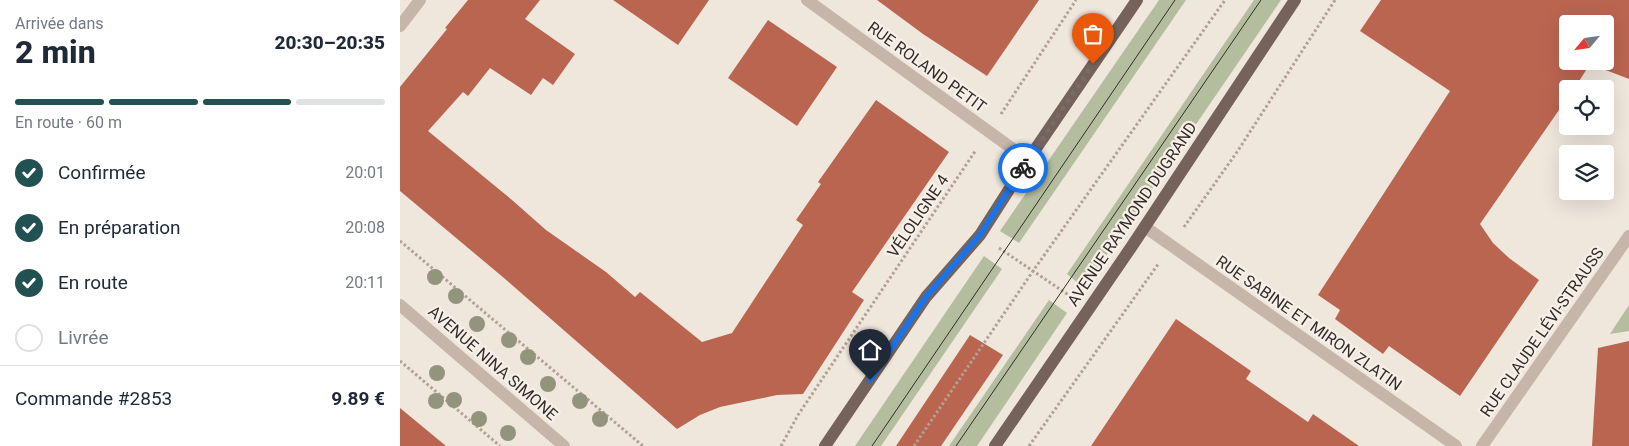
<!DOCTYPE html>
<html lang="fr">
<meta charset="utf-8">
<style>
:root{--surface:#fff;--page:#f2f2f3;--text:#1f2937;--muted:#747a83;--line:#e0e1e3;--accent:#225152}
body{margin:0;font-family:Roboto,sans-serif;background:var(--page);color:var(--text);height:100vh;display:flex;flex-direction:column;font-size:19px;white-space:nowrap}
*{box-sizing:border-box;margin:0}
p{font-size:16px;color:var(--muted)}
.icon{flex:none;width:28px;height:28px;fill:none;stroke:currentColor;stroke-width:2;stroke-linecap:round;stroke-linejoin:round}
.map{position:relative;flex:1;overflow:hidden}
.side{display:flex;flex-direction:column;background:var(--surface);width:400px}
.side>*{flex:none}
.needle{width:32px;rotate:241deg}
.controls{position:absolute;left:1159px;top:15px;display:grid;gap:10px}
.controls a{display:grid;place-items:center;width:55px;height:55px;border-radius:5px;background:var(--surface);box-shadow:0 5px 20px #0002;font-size:25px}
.pin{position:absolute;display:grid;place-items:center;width:42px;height:42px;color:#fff;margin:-51px -21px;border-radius:50% 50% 50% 0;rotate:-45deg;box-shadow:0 0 5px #0007}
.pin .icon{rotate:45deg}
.courier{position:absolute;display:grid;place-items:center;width:50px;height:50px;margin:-25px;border:4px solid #1a73e8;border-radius:50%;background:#fff;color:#222;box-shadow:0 1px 6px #0007}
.overview em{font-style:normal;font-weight:800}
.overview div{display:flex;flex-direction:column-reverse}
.overview{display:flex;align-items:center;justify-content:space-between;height:85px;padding:0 15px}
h1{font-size:32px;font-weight:800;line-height:38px}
.bar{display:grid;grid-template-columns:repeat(4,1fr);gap:8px 5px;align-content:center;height:60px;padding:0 15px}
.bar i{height:6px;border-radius:4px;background:var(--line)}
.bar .active{background:var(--accent)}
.bar p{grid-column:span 4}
.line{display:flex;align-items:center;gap:12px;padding:0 15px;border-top:1px solid var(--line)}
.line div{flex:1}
ol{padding:0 15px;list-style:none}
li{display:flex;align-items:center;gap:15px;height:55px}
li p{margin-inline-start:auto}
li .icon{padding:5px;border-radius:50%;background:var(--accent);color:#fff;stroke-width:4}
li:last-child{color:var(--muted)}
li i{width:28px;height:28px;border:2px solid var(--line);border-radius:50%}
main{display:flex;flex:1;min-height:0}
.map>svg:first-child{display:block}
</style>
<main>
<section class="side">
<div class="overview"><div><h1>2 min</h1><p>Arrivée dans</p></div><em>20:30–20:35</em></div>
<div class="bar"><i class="active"></i><i class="active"></i><i class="active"></i><i></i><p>En route · 60 m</p></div>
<ol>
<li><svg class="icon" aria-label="check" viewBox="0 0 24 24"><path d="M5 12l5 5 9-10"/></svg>Confirmée<p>20:01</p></li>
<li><svg class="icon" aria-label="check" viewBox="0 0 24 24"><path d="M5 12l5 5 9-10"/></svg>En préparation<p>20:08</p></li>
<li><svg class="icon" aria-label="check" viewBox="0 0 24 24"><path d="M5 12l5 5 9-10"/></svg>En route<p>20:11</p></li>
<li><i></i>Livrée</li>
</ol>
<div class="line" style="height:65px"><div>Commande #2853</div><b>9.89 €</b></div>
</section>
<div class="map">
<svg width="1229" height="446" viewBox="0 0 1229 446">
<rect width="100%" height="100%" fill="#efe6dc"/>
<!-- green -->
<g fill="#b4bd9e">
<path d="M759 0H786L619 243 600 231Z"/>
<path d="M854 0H881L684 288 667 274Z"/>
<path d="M584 256 602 269 481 446H455Z"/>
<path d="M649 300 667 313 577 446H549Z"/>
<path d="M1229 305V331L1210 334Z"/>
</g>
<!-- building -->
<g fill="#ba6550" fill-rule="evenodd">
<path d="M68 0H140L125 19 175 54 153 85 143 78 131 95 90 68 68 96 63 92 28 131 112 200 146 230 206 272 235 297 240 292 302 342 332 333 403 225 396 220 421 184 418 182 476 100 549 152 452 292 464 300 403 394 377 395 320 407 300 415 277 429 104 278 0 191V87L47 29 45 28Z"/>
<path d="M213 0H309L278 45Z"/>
<path d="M477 0H639L587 76 523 34Z"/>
<path d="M981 0H1229V79L1190 64 1174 89H1168V97L1080 224 1093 243 1109 258 1139 280 1060 396 989 346 983 354 935 319 940 310 918 295 1050 91 960 31ZM1168 24H1205V61H1168Z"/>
<path d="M368 20 437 67 397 126 328 78Z"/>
<path d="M776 319 851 371 846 379 908 422 913 414 959 446H691Z"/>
<path d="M570 335 603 355 541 446H496Z"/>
<path d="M1229 341V446H1192L1198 348Z"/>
<path d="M0 408 46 446H0Z"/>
</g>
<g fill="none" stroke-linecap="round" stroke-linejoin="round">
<!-- path -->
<g stroke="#b2a094" stroke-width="3" stroke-dasharray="2.5 2.5" stroke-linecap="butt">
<path d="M601 114 676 0"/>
<path d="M784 227 837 152 935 0"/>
<path d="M0 241 243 446"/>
<path d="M599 248 670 296"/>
<path d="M0 361 100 446"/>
<path d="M381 446 398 415 576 150"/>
<path d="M514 446 633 271 825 0"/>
<path d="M629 446 759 263"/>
</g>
<!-- pedestrian -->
<path stroke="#c6b5a9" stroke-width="12" d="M745 227 1056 446"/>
<!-- minor -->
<g stroke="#c6b5a9" stroke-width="12">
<path d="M407 0 628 160"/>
<path d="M0 26 20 0"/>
<path d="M1082 446 1229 236"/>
</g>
<!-- tertiary -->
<path stroke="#c6b5a9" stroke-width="12" d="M0 305 164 446"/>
<!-- primary -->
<g stroke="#75635b" stroke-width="12">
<path d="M425 446 526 297 580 235 628 160 737 0"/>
<path d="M595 446 732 246 895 0"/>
</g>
<!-- tram -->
<g stroke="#342c28" stroke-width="1">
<path d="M472 446 775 0"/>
<path d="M556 446 861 0"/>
</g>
</g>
<!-- trees -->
<g fill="#92947d">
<circle cx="35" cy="277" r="8"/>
<circle cx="56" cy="296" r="8"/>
<circle cx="77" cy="324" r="8"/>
<circle cx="109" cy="340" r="8"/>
<circle cx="128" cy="357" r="8"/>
<circle cx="37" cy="373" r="8"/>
<circle cx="148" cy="384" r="8"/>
<circle cx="54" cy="400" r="8"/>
<circle cx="36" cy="401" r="8"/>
<circle cx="180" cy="401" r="8"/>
<circle cx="79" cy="419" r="8"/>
<circle cx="200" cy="419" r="8"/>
<circle cx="108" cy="433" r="8"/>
</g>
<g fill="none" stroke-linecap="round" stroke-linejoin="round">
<!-- done -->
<path stroke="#756d67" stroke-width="5" stroke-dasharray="0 9" d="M623 168 693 64"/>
<!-- route -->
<path stroke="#1a73e8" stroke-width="6" d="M470 380 526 297 580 235 623 168"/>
</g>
<g text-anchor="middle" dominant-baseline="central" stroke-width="4.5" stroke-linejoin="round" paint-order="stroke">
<!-- street labels -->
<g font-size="16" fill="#342c28" stroke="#f8f0e8">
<text transform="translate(527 67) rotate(36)">RUE ROLAND PETIT</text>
<text transform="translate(732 214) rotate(-56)">AVENUE RAYMOND DUGRAND</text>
<text transform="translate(518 216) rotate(-56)">VÉLOLIGNE 4</text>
<text transform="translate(909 323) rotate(35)">RUE SABINE ET MIRON ZLATIN</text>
<text transform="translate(1142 332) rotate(-55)">RUE CLAUDE LÉVI-STRAUSS</text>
<text transform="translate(93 363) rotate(41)">AVENUE NINA SIMONE</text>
</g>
</g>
</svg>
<div class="controls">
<a><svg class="needle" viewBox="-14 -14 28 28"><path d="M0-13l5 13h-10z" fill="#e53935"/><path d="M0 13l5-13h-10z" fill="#747a83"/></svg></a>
<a><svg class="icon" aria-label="locate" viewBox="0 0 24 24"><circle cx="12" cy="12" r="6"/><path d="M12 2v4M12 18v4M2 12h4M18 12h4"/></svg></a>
<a><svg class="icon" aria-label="layers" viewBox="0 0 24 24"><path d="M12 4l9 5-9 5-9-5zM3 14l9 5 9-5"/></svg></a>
</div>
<div class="pin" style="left:693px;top:64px;background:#ea580c"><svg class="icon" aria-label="bag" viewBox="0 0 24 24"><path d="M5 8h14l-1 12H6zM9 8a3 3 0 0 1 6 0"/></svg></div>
<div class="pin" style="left:470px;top:380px;background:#1f2937"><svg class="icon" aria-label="home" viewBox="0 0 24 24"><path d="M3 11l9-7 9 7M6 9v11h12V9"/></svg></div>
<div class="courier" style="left:623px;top:168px"><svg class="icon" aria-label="bike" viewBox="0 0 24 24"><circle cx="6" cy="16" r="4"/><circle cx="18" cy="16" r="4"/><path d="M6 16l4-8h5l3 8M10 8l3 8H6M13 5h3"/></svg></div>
</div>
</main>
